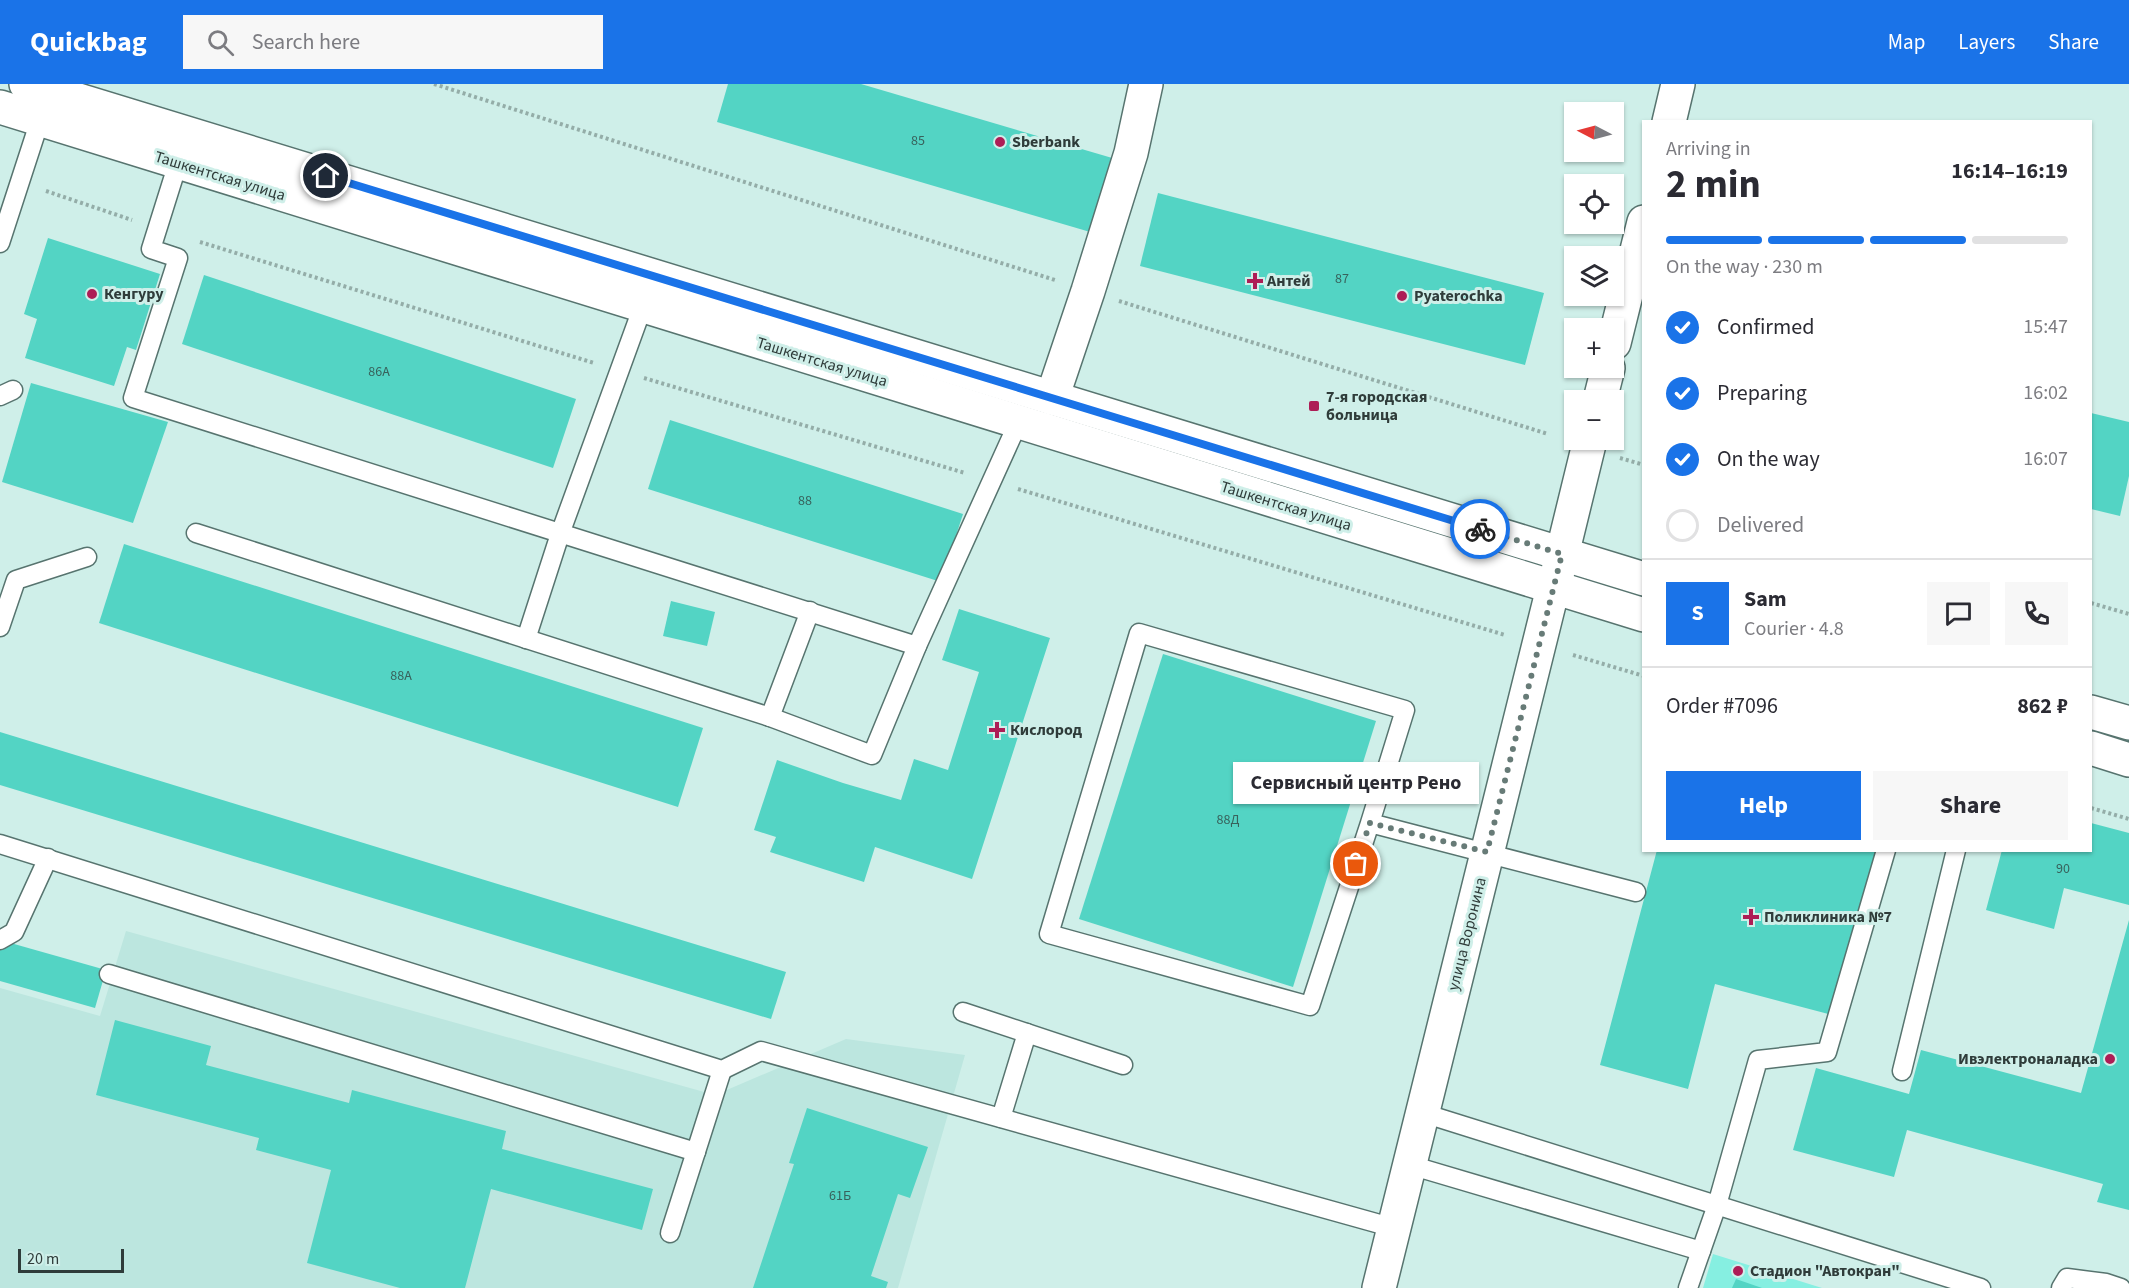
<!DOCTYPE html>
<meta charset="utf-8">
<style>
:root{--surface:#fff;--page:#f7f7f7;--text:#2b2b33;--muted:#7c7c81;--line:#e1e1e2;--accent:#1a73e8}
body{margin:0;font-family:"Source Sans 3",sans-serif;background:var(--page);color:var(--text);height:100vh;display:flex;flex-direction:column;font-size:22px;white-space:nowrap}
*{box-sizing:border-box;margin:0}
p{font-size:20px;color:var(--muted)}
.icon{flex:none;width:33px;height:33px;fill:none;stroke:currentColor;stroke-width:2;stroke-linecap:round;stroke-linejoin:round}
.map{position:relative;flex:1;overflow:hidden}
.details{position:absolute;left:1642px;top:36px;width:450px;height:732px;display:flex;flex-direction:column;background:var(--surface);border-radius:0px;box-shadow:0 2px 4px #0004}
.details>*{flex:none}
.needle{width:39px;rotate:276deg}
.buttons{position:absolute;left:1564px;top:18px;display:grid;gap:12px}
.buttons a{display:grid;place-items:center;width:60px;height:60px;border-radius:0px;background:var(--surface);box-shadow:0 2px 4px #0004;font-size:30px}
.scale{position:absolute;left:18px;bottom:15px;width:106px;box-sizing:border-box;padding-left:6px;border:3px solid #2f3c3a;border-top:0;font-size:16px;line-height:21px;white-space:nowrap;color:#2f3c3a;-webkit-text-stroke:4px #cfefe9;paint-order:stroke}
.pin{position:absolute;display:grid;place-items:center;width:51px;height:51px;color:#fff;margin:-26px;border:3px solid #fff;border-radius:50%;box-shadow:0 2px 6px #0007}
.courier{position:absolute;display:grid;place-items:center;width:60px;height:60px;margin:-30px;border:4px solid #1a73e8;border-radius:50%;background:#fff;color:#222;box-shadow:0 2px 8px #0007}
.bubble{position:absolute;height:42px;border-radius:0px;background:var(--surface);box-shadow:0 2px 4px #0004;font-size:20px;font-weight:700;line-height:42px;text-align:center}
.head em{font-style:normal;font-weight:700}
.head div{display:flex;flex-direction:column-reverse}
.head{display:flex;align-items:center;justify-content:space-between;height:102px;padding:0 24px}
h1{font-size:39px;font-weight:700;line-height:45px}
.bar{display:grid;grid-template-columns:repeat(4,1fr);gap:9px 6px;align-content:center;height:72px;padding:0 24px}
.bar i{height:8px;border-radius:4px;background:var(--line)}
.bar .active{background:var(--accent)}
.bar p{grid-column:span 4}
.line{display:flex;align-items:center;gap:15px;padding:0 24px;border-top:2px solid var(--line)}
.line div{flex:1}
.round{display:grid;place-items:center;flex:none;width:63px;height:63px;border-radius:0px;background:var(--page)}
ol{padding:0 24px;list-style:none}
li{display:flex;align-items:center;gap:18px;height:66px}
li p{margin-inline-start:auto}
li .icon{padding:6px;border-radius:50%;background:var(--accent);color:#fff;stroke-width:4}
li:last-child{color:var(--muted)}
li i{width:33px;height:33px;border:3px solid var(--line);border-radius:50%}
.action{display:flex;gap:12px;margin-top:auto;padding:12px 24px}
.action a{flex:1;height:69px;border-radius:0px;background:var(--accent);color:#fff;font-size:24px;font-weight:700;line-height:69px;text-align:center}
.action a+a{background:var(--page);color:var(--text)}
header{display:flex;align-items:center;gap:36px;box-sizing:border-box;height:84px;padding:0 30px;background:var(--accent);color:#fff}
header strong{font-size:28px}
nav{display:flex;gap:33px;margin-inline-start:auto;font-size:21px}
.search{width:420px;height:54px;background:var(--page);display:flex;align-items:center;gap:15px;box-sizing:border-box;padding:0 21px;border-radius:0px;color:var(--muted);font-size:22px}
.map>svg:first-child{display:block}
</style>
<header>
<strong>Quickbag</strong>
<div class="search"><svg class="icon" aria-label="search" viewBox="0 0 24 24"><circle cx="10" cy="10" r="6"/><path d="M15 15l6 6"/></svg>Search here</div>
<nav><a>Map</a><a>Layers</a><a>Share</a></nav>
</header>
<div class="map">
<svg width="2129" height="1204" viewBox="0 0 2129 1204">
<rect width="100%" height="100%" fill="#cfefe9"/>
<!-- built -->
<path fill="#bce6df" d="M126 847 715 1011 846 955 965 971 898 1204H0V904L100 932Z"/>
<!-- green -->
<path fill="#86efe1" d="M1713 1170 1822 1204H1703Z"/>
<!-- building -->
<g fill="#53d4c4">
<path d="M728 0H861L1119 76 1097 150 717 38Z"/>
<path d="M1158 109 1544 209 1525 281 1140 182Z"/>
<path d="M48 154 160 190 136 266 127 263 114 302 25 274 37 235 24 230Z"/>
<path d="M204 191 576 315 553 384 182 260Z"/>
<path d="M31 299 168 338 133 439 2 398Z"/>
<path d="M2091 329 2129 338V392L2120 432 2091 425Z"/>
<path d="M670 336 963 430 941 498 648 405Z"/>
<path d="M124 460 703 644 678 723 99 539Z"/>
<path d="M671 517 715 528 707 562 663 552Z"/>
<path d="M959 525 1050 554 972 795 875 763 864 798 770 768 776 753 754 746 777 676 843 699 901 716 914 675 948 686 979 588 942 576Z"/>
<path d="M1163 570 1376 637 1293 903 1079 835Z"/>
<path d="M0 648 786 888 771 935 0 701Z"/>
<path d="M2091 739 2129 749V821L2064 804 2054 845 1986 826 2002 766H2091Z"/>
<path d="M1657 766H1880L1836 932 1715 900 1688 1005 1600 981Z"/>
<path d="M2129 836V1126L2097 1118 2103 1100 1907 1046 1894 1093 1793 1066 1816 984 1909 1010 1921 966 2081 1009Z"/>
<path d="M0 856 106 886 95 924 0 897Z"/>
<path d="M115 936 211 962 206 981 349 1019 352 1006 506 1047 502 1065 653 1105 642 1146 491 1105 465 1204H400L307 1179 331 1086 256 1066 259 1054 96 1011Z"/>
<path d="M807 1024 928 1063 910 1114 898 1110 871 1192 888 1198 886 1204H753L794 1080 789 1079Z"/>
<path d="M1736 1195 1762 1204H1732Z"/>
</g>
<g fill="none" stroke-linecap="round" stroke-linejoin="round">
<defs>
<g id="lane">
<path d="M178 79 151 165 178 174 133 314 917 562"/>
<path d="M0 159 40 36"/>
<path d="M0 312 13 306"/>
<path d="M196 449 770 633 872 671 917 562 1018 339"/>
<path d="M0 543 16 496 87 473"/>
<path d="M526 555 560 450 643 222"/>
<path d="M770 633 810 527"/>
<path d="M1370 739 1310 922 1049 850 1139 549 1405 626 1370 739 1636 808"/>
<path d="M0 760 722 986 761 967 1394 1144"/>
<path d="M0 856 14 848 48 774"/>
<path d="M109 890 696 1068"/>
<path d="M963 928 1123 981"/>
<path d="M1902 987 1956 766"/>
<path d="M1423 1029 1981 1204"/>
<path d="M1001 1034 1027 949"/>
<path d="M1410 1081 1701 1167"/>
<path d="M670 1149 722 986"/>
<path d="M1688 1204 1717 1121 1758 976 1827 968 1886 766"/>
<path d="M2061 1204 2067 1194 2106 1199 2121 1204"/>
</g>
<g id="street">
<path d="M1052 314 1088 207 1131 69 1146 0"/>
<path d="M1379 1204 1553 504"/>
</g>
<g id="secondary">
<path d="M26 0 1644 495"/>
<path d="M0 23 1644 531"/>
<path d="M1669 38 1678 0"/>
<path d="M1614 259 1644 138"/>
<path d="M1600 316 1608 284"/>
<path d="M1557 491 1590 356"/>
<path d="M2091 628 2129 639"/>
<path d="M2091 664 2129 676"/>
</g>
</defs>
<!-- lane casing -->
<use href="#lane" stroke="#57746f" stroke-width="21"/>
<!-- street casing -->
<use href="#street" stroke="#57746f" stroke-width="36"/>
<!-- secondary casing -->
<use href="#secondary" stroke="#57746f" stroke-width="36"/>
<!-- path -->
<g stroke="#94ada8" stroke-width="4" stroke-dasharray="3 3" stroke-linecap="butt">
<path d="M434 0 1055 196"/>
<path d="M46 107 132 136"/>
<path d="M200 158 594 279"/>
<path d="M1119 217 1548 350"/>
<path d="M644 294 965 389"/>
<path d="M1620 374 1644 381"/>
<path d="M1018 405 1505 551"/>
<path d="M2091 519 2129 530"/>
<path d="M1573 571 1644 592"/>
<path d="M2091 724 2129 735"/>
</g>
<!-- lane -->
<use href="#lane" stroke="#fff" stroke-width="18"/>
<!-- street -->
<use href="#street" stroke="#fff" stroke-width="33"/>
<!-- secondary -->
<use href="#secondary" stroke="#fff" stroke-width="33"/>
</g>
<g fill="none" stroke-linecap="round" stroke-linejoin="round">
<!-- done -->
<path stroke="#677b77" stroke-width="6" stroke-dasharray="0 10.8" d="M1356 780 1370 739 1487 768 1562 470 1480 445"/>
<!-- route -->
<path stroke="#1a73e8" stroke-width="8" d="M326 92 1480 445"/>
</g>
<!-- markers -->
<g fill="#ad1d56" stroke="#cfefe9" stroke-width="2">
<circle cx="1000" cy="58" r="6"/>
<path d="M1252 188h6v6h6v6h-6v6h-6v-6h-6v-6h6z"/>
<circle cx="92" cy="210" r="6"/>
<circle cx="1402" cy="212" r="6"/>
<rect x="1308" y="316" width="12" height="12" rx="3"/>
<path d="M994 637h6v6h6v6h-6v6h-6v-6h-6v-6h6z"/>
<path d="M1748 824h6v6h6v6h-6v6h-6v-6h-6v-6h6z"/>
<circle cx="2110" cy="975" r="6"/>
<circle cx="1738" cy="1187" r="6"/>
</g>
<g text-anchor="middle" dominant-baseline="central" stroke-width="6" stroke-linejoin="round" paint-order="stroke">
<!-- number labels -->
<g font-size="14" fill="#38625c">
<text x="918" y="57">85</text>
<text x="1342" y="195">87</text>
<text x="379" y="288">86А</text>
<text x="805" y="417">88</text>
<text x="401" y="592">88А</text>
<text x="1228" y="736">88Д</text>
<text x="2063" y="785">90</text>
<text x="840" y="1112">61Б</text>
</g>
<!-- poi labels -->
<g font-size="16" font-weight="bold" fill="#2f3c3a" stroke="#cfefe9" text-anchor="start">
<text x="1012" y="58">Sberbank</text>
<text x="1267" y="197">Антей</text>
<text x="104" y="210">Кенгуру</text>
<text x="1414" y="212">Pyaterochka</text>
<text x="1326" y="313">7-я городская<tspan x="1326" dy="18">больница</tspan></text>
<text x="1010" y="646">Кислород</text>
<text x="1764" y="833">Поликлиника №7</text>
<text x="2098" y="975" text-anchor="end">Ивэлектроналадка</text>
<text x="1750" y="1187">Стадион "Автокран"</text>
</g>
<!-- street labels -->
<g font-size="16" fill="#2f3c3a" stroke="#cfefe9">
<text transform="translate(220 92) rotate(17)">Ташкентская улица</text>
<text transform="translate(822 278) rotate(17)">Ташкентская улица</text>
<text transform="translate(1286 422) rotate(17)">Ташкентская улица</text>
<text transform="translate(1467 850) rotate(-76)">улица Воронина</text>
</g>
</g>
</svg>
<div class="buttons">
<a><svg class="needle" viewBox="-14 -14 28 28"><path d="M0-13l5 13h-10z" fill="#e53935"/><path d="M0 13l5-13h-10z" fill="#7c7c81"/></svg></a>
<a><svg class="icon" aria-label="locate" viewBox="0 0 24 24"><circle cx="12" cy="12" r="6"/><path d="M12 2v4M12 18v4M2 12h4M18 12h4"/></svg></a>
<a><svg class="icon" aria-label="layers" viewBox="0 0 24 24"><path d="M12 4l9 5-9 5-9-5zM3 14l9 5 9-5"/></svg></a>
<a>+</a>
<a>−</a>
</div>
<div class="scale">20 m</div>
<div class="pin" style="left:1356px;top:780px;background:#ea580c"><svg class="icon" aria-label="bag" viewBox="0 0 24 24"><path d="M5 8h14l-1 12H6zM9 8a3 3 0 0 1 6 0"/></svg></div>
<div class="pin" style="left:326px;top:92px;background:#1f2937"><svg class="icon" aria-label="home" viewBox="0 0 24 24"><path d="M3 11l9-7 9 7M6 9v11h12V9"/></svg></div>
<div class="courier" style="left:1480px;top:445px"><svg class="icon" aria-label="bike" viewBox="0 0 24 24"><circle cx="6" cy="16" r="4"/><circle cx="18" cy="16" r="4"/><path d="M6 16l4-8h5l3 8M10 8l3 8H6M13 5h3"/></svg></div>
<div class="bubble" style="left:1233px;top:678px;width:246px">Сервисный центр Рено</div>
<section class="details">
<div class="head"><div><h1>2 min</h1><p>Arriving in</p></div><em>16:14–16:19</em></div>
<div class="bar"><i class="active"></i><i class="active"></i><i class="active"></i><i></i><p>On the way · 230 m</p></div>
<ol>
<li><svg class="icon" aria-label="check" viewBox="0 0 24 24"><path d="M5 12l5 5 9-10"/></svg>Confirmed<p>15:47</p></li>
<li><svg class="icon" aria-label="check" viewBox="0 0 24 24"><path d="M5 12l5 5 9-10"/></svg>Preparing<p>16:02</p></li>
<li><svg class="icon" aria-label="check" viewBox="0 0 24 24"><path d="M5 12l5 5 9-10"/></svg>On the way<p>16:07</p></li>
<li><i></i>Delivered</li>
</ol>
<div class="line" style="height:108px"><b class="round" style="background:var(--accent);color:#fff">S</b><div><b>Sam</b><p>Courier · 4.8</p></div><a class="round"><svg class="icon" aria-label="chat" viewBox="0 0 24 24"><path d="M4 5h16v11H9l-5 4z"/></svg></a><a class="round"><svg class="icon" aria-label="phone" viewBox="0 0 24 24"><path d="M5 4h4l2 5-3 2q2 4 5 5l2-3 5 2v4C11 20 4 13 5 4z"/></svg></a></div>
<div class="line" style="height:78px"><div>Order #7096</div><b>862 ₽</b></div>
<div class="action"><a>Help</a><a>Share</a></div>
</section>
</div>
